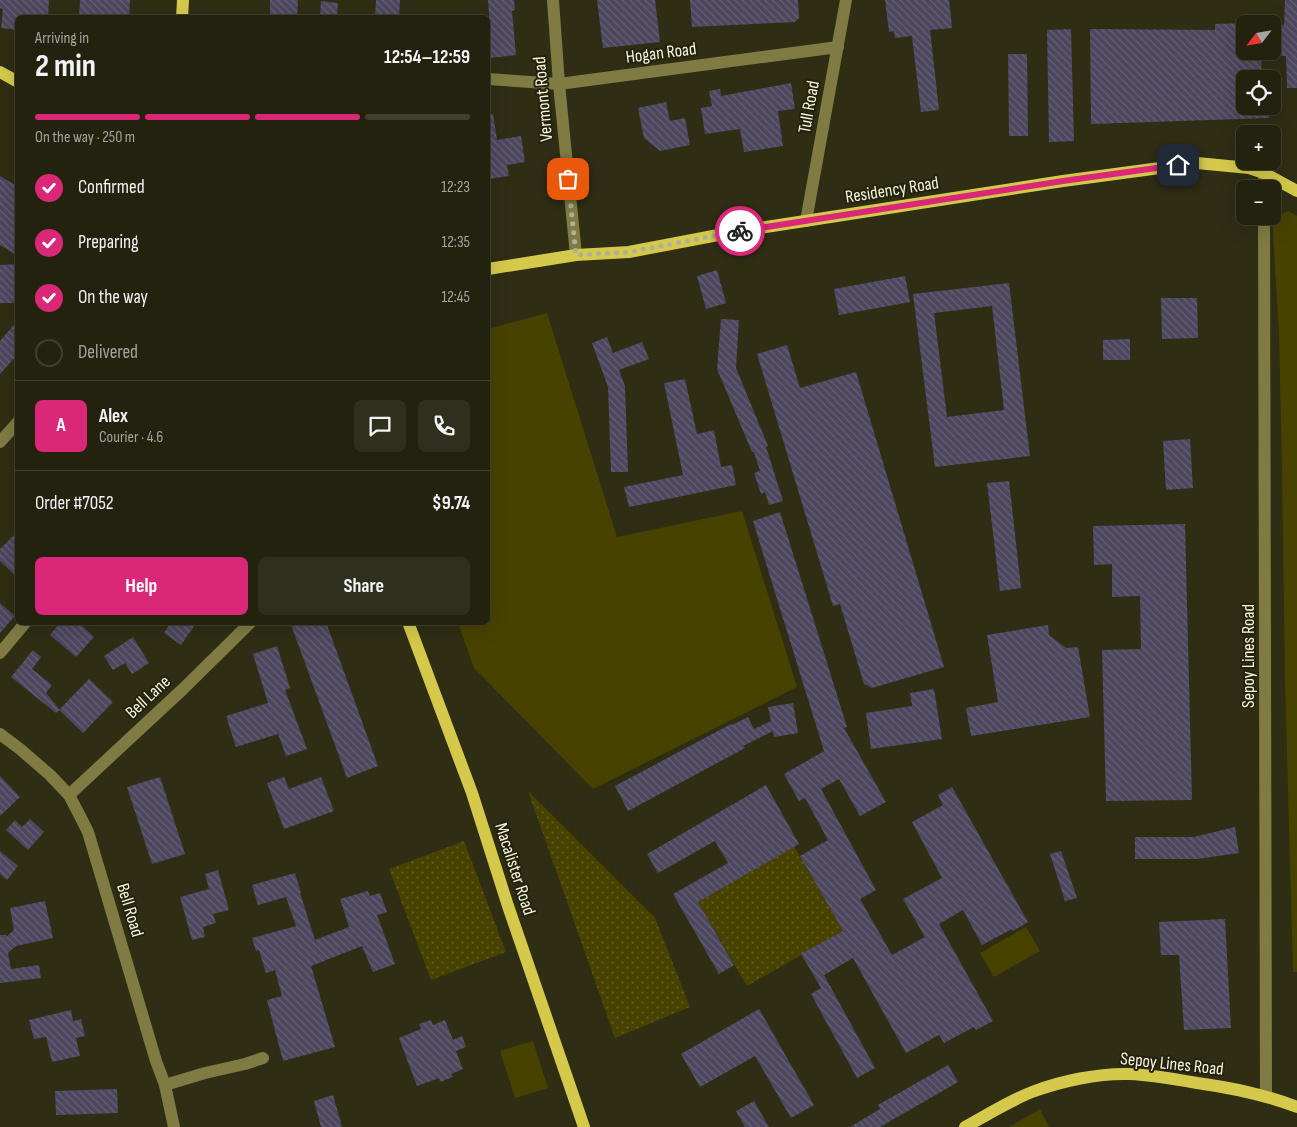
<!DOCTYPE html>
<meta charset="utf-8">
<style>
:root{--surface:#23220f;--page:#2f2f1d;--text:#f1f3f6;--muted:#a3a49e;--line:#403f2f;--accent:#db2777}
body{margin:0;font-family:"Sofia Sans Condensed",sans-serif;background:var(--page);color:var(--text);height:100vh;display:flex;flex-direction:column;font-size:19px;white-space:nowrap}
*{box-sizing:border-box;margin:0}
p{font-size:16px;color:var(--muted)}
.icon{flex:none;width:28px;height:28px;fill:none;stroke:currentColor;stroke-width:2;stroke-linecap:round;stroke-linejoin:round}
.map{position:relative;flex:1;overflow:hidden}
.details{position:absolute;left:15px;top:15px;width:475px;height:610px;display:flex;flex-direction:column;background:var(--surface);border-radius:8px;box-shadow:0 5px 20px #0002,0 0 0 1px var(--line)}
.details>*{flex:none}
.needle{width:32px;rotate:239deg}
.tools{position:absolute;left:1236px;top:15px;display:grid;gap:10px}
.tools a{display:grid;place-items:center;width:45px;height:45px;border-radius:8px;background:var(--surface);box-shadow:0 5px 20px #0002,0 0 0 1px var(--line);font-size:25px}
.pin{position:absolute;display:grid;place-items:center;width:42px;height:42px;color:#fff;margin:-21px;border-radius:10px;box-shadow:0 2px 8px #0006}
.courier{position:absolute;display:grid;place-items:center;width:50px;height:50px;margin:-25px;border:4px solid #db2777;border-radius:50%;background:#fff;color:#222;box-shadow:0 1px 6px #0007}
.overview em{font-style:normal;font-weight:700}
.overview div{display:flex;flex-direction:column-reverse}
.overview{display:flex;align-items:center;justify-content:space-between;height:85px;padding:0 20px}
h1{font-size:32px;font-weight:700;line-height:38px}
.bar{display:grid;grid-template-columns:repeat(4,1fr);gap:8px 5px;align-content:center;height:60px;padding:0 20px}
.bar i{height:6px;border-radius:4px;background:var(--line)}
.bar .current{background:var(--accent)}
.bar p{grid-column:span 4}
.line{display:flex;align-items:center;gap:12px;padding:0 20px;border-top:1px solid var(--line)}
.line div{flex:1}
.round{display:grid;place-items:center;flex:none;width:52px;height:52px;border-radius:8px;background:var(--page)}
ol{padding:0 20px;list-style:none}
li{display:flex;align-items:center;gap:15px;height:55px}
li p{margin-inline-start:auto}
li .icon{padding:5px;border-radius:50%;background:var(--accent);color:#fff;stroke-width:4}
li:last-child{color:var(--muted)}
li i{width:28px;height:28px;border:2px solid var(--line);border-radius:50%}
.button{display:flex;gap:10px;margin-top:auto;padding:10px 20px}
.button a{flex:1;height:58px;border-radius:8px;background:var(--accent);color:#fff;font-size:20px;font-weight:700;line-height:58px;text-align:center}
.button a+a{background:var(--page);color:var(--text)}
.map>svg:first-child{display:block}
</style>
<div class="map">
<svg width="1297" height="1127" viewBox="0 0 1297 1127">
<defs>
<pattern id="grass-dots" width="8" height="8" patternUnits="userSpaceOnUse" patternTransform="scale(1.25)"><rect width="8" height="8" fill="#484200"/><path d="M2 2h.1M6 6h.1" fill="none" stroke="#635e25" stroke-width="1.8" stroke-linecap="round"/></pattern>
<pattern id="building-back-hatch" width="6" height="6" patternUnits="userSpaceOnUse" patternTransform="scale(1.25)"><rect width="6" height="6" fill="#4c465e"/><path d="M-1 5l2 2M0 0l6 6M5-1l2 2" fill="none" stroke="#666175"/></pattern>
</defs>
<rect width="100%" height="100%" fill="#2f2d14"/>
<!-- grass -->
<g fill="url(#grass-dots)">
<path d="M528 791 655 918 690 1007 615 1038Z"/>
<path d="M464 841 506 952 431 980 389 869Z"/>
<path d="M794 846 843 931 747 986 698 902Z"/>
</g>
<!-- pitch -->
<g fill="#484200">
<path d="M1289 211 1297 216V972H1293V971L1285 681 1282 466 1279 333 1272 217Z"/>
<path d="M547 313 617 537 742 511 797 687 593 789 474 668 458 623 488 622V329Z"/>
<path d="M1026 927 1040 951 994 977 980 953Z"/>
<path d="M533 1041 548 1088 515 1098 500 1051Z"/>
<path d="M1040 1109 1049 1127H1009Z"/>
</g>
<!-- building -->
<g fill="url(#building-back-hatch)" fill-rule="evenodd">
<path d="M0 0H49L48 18H18V30L1 28 3 9 0 8Z"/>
<path d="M80 0H130L129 18H79Z"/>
<path d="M270 0H298L297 18H270Z"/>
<path d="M376 0H400L399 18H375Z"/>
<path d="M488 0H514L515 10 512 11 516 55 490 58 488 32V29L490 28Z"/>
<path d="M597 0H655L660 42 603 48Z"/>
<path d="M690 0H798L799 18 795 22 692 27Z"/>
<path d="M885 0H949L952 28 930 30 939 110 921 112 912 36 895 38 894 31 889 32Z"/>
<path d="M1285 0H1297V88H1287L1286 56H1272V26L1284 25Z"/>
<path d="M321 1 338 3 337 18H320Z"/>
<path d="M1245 23V51H1261L1262 79H1245V106H1269V118L1091 124 1090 29 1215 30V24Z"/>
<path d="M1071 29 1074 141 1049 142 1047 30Z"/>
<path d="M1008 54H1027L1028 136H1009Z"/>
<path d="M791 83 795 109 778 111 783 146 744 152 740 129 705 134 701 108 712 106 709 91 720 89 721 96Z"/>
<path d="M666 102 670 121 685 118 690 145 660 151 644 138 638 108Z"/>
<path d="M488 114H493L497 140 521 136 525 162 507 165 509 176 488 179Z"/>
<path d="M0 176 18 187V256L0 245Z"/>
<path d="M18 264V303H0V265Z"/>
<path d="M717 270 726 303 706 309 697 276Z"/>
<path d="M905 276 910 302 839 315 834 289Z"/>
<path d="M1009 283 1030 456 935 467 913 294ZM992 306 1004 410 947 417 934 313Z"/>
<path d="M1161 298H1197L1198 338 1162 339Z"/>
<path d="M721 319 739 320 736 368 768 446 766 447 783 501 769 505 765 492 761 494 754 473 760 471 754 452H752L717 369Z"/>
<path d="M18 320V354L0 374V341Z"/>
<path d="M607 337 613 353 642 342 649 359 619 370 625 386 628 472H611L608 387 592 343Z"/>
<path d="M1130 339V360H1103V340Z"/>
<path d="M787 345 800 388 856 372 944 667 872 688 864 684 840 604 833 606 757 354Z"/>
<path d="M685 379 697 434 714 430 721 467 732 465 736 485 629 507 624 487 683 475 664 383Z"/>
<path d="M1190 439 1193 488 1166 490 1163 441Z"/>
<path d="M1009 481 1021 588 1000 591 987 483Z"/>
<path d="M780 512 847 727 844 728 886 802 860 816 839 779 821 789 876 890 860 899 892 955 925 937 903 899 942 878 912 822 943 805 938 795 952 787 1028 922 1013 931 1012 929 982 945 963 910 939 924 993 1021 976 1030 974 1027 944 1043 939 1035 906 1053 853 958 824 975 875 1068 857 1078 811 994 821 988 801 954 843 931 800 856 828 840 805 798 799 801 784 774 824 751 753 521Z"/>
<path d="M1185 524 1192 800 1106 801 1102 650 1141 649 1140 596 1112 597V564L1094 565 1093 526Z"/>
<path d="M18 531V578L0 561V549Z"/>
<path d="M0 603 15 616 0 633Z"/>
<path d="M61 622H78L94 637 76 657 50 635Z"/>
<path d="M171 622H197L181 645 164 633Z"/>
<path d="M290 622H326L378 766 347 778Z"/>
<path d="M1048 625 1049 635 1066 648 1078 647 1090 717 971 736 966 708 998 702 987 635Z"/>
<path d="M133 637 149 663 132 674 125 663 113 670 104 656Z"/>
<path d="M277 646 290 688 285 690 307 749 286 756 278 734 236 747 226 716 268 703 253 654Z"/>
<path d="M33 650 41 657 32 669 52 685 46 693 60 710 56 713 11 677Z"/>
<path d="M89 679 113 702 83 733 59 710Z"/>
<path d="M934 689 942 739 871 749 866 713 912 706 910 693Z"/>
<path d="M793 703 798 733 774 737 773 731 743 746 745 748 628 811 615 786 731 724 732 725 748 717 754 729 771 721 768 707Z"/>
<path d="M0 776 20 797 0 816Z"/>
<path d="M160 777 185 854 152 864 127 787Z"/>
<path d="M284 777 289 789 321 777 334 811 284 829 267 783Z"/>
<path d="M766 785 799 844 698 902 734 965 719 974 673 894 728 863 715 841 658 873 647 854Z"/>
<path d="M30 819 44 832 28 850 6 830 15 820 22 827Z"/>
<path d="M1235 827 1239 853 1197 859H1135V837H1194Z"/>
<path d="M0 851 18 866 7 880 0 874Z"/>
<path d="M1061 851 1077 898 1065 901 1050 854Z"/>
<path d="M218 870 229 910 213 914 216 923 203 927 205 937 192 940 180 897 209 889 205 874Z"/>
<path d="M295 873 301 893H300L315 940 349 927 340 899 368 891 370 896 380 893 387 912 377 915 395 964 373 972 362 946 311 966 335 1047 283 1061 267 1000 282 996 275 970 266 973 259 950 256 951 252 938 296 926 286 897 258 905 252 885Z"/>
<path d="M45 901 53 938 16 946 8 953 11 969 39 965 41 978 0 983V935H6V937L14 930 10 908Z"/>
<path d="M1225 919 1231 1028 1184 1030 1179 955H1161L1159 922Z"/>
<path d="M759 1009 814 1105 791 1118 755 1056 700 1087 681 1054Z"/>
<path d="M71 1010 73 1021 81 1019 85 1036 76 1038 80 1056 52 1062 46 1037 34 1039 29 1020Z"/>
<path d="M431 1020 433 1025 445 1020 453 1040 462 1036 466 1047 456 1051 463 1069 451 1074 453 1077 440 1082 439 1078 417 1086 399 1038 421 1029 419 1024Z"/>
<path d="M948 1065 958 1082 880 1127H850L880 1109 878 1105Z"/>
<path d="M117 1089 118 1113 56 1115 55 1091Z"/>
<path d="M333 1095 342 1127H321L314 1101Z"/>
<path d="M754 1101 769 1127H745L736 1111Z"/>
</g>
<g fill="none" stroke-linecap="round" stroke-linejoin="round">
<!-- minor -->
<g stroke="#7f7b43" stroke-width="12">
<path d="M553 0 559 84 576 255"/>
<path d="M488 79 559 84 838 47"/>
<path d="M1264 173V189"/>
<path d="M1264 216 1266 1096"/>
<path d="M806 221 846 0"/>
<path d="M0 442 18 422"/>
<path d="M0 653 26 622"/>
<path d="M0 734 20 749 50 775 69 795 81 818 88 832 156 1061 165 1085 174 1127"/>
<path d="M69 795 183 689 251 622"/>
<path d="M165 1085 205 1073 245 1064 263 1058"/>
</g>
<!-- major -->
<g stroke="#d4c94a" stroke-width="12">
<path d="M182 18 183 0"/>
<path d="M0 72 18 82"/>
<path d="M488 269 576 255 629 252 734 232 1063 181 1197 163 1249 168 1264 173 1297 191"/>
<path d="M408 622 472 793 508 906 584 1127"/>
<path d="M965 1127C987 1115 1009 1101 1032 1092 1061 1081 1099 1073 1129 1074 1152 1075 1175 1079 1197 1083 1233 1088 1263 1094 1297 1107"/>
</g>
</g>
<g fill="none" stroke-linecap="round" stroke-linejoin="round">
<!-- done -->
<path stroke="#b0af9c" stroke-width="5" stroke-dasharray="0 9" d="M568 179 576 255 629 252 740 231"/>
<!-- route -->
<path stroke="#db2777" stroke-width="6" d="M740 231 1063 181 1178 165"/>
</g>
<g text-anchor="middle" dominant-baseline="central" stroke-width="4" stroke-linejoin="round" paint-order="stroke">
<!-- street labels -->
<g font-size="18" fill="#f6f5e5" stroke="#252309">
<text transform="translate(661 53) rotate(-7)">Hogan Road</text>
<text transform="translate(543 99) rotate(-95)">Vermont Road</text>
<text transform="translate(809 107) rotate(-80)">Tull Road</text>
<text transform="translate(892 190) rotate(-9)">Residency Road</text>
<text transform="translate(1248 656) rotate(-90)">Sepoy Lines Road</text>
<text transform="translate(148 697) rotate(-43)">Bell Lane</text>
<text transform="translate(515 869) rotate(72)">Macalister Road</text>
<text transform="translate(130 910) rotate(73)">Bell Road</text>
<text transform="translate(1172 1064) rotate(6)">Sepoy Lines Road</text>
</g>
</g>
</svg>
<div class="tools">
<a><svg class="needle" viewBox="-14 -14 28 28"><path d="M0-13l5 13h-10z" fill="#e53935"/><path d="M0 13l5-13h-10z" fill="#a3a49e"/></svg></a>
<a><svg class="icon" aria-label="locate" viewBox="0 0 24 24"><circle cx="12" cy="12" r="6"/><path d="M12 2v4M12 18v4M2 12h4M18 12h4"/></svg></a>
<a>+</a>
<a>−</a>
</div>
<div class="pin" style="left:568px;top:179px;background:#ea580c"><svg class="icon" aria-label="bag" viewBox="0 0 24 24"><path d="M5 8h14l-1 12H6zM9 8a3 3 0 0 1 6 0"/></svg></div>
<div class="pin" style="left:1178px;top:165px;background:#1f2937"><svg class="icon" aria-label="home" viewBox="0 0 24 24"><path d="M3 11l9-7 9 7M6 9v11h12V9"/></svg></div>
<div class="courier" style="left:740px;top:231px"><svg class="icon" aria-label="bike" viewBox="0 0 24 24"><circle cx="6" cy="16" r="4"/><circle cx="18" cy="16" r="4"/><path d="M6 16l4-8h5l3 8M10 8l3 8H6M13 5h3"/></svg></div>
<section class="details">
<div class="overview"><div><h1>2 min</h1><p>Arriving in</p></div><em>12:54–12:59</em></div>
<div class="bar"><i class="current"></i><i class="current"></i><i class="current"></i><i></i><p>On the way · 250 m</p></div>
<ol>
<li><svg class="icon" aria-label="check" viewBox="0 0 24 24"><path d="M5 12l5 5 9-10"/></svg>Confirmed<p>12:23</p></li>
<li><svg class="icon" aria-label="check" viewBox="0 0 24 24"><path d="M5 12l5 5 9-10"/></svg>Preparing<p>12:35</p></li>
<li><svg class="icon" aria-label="check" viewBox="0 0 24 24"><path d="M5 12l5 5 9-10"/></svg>On the way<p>12:45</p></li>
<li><i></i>Delivered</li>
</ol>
<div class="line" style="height:90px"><b class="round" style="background:var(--accent);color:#fff">A</b><div><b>Alex</b><p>Courier · 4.6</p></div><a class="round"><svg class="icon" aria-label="chat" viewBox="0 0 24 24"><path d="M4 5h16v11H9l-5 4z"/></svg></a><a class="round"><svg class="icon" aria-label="phone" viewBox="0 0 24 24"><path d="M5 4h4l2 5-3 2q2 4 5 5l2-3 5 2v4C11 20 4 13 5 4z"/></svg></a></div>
<div class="line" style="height:65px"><div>Order #7052</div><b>$9.74</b></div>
<div class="button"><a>Help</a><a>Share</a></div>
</section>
</div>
